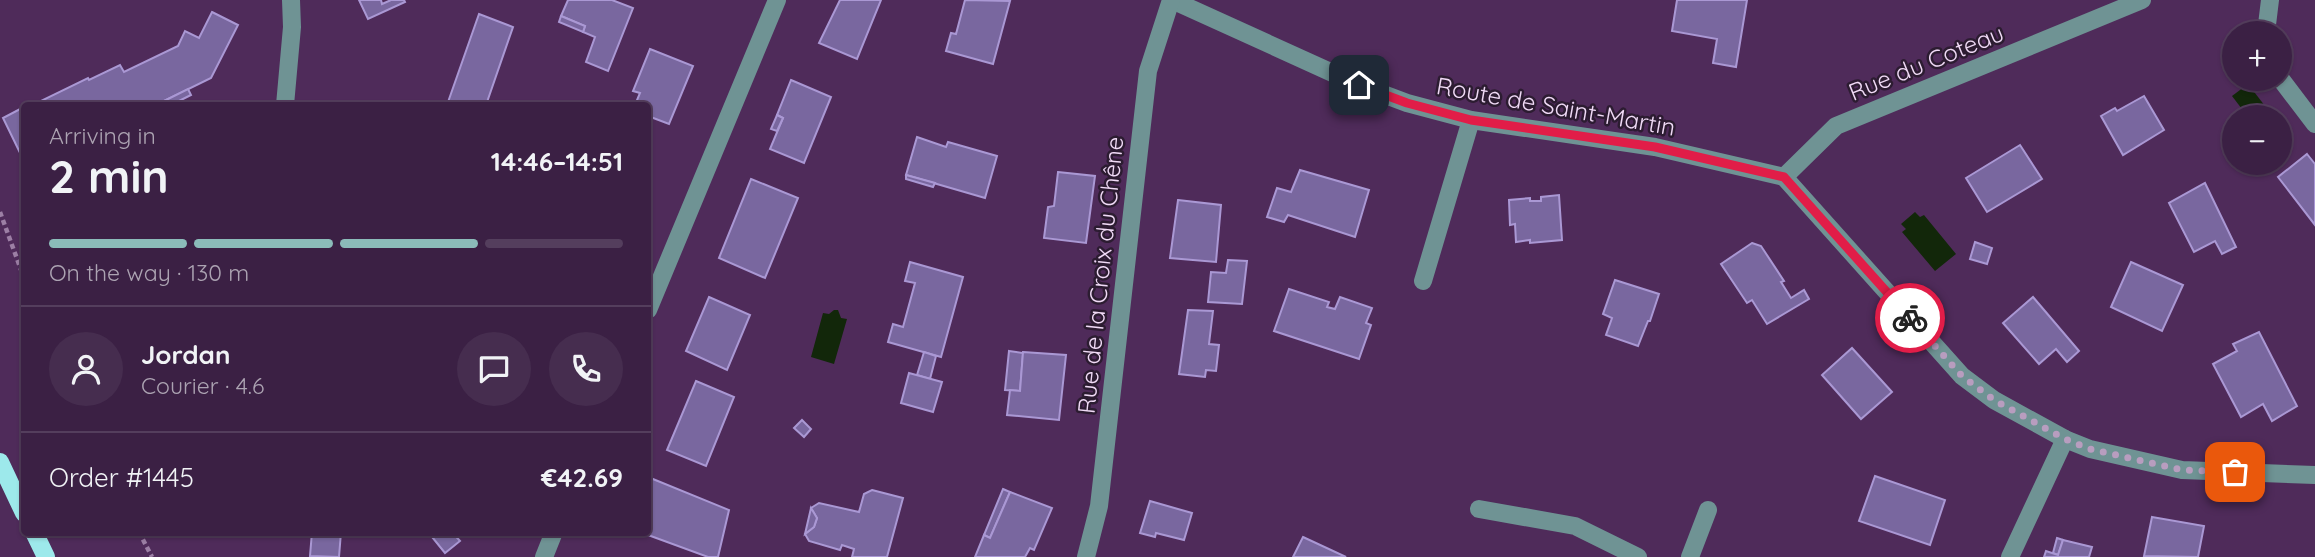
<!DOCTYPE html>
<meta charset="utf-8">
<style>
:root{--surface:#3b2044;--page:#462d4f;--text:#f1f3f6;--muted:#aca3b2;--line:#543e5d;--accent:#8bbbb9}
body{margin:0;font-family:Quicksand,sans-serif;background:var(--page);color:var(--text);height:100vh;display:flex;flex-direction:column;font-size:26px;white-space:nowrap}
*{box-sizing:border-box;margin:0}
p{font-size:23px;color:var(--muted)}
.icon{flex:none;width:38px;height:38px;fill:none;stroke:currentColor;stroke-width:2;stroke-linecap:round;stroke-linejoin:round}
.map{position:relative;flex:1;overflow:hidden}
.drawer{position:absolute;left:21px;top:102px;width:630px;height:434px;display:flex;flex-direction:column;background:var(--surface);border-radius:7px;box-shadow:0 2px 5px #0004,0 0 0 2px var(--line)}
.drawer>*{flex:none}
.buttons{position:absolute;left:2222px;top:21px;display:grid;gap:14px}
.buttons a{display:grid;place-items:center;width:70px;height:70px;border-radius:50%;background:var(--surface);box-shadow:0 2px 5px #0004,0 0 0 2px var(--line);font-size:35px}
.pin{position:absolute;display:grid;place-items:center;width:60px;height:60px;color:#fff;margin:-30px;border-radius:14px;box-shadow:0 4px 10px #0006}
.courier{position:absolute;display:grid;place-items:center;width:70px;height:70px;margin:-35px;border:5px solid #e11d48;border-radius:50%;background:#fff;color:#222;box-shadow:0 2px 9px #0007}
.headline em{font-style:normal;font-weight:700}
.headline div{display:flex;flex-direction:column-reverse}
.headline{display:flex;align-items:center;justify-content:space-between;height:119px;padding:0 28px}
h1{font-size:46px;font-weight:700;line-height:52px}
.bar{display:grid;grid-template-columns:repeat(4,1fr);gap:10px 7px;align-content:center;height:84px;padding:0 28px}
.bar i{height:9px;border-radius:5px;background:var(--line)}
.bar .on{background:var(--accent)}
.bar p{grid-column:span 4}
.line{display:flex;align-items:center;gap:18px;padding:0 28px;border-top:2px solid var(--line)}
.line div{flex:1}
.round{display:grid;place-items:center;flex:none;width:74px;height:74px;border-radius:37px;background:var(--page)}
.map>svg:first-child{display:block}
</style>
<div class="map">
<svg width="2315" height="557" viewBox="0 0 2315 557">
<rect width="100%" height="100%" fill="#4f2b5a"/>
<!-- water -->
<g fill="#12270a">
<path d="M2248 84 2272 115 2269 117H2248L2232 96Z"/>
<path d="M1915 212 1920 217 1924 215 1956 254 1935 271 1902 232 1906 229 1901 224Z"/>
<path d="M838 310 841 318 847 319 834 364 811 357 823 313 829 314 834 310Z"/>
</g>
<!-- building -->
<g fill="#79679f" stroke="#aa98d4" stroke-width="2">
<path d="M359 0H381L382 4 391 0H404L405 2 368 19Z"/>
<path d="M568 0H612L633 8 608 71 586 62 595 37 583 32 585 26 561 16Z"/>
<path d="M840 0H881L857 59 819 43Z"/>
<path d="M965 0 1010 1 993 64 946 51 951 33 956 34Z"/>
<path d="M1677 0H1747L1736 67 1713 63 1717 39 1672 31Z"/>
<path d="M212 12 238 25 211 78 156 105H29L34 102 35 104 88 78 89 80 120 65 124 72 178 46 185 31 199 38Z"/>
<path d="M479 14 513 27 486 105H447Z"/>
<path d="M561 16 585 26 583 32 559 22Z"/>
<path d="M650 49 693 66 669 124 648 116V105H635L640 93 633 91Z"/>
<path d="M791 80 831 97 804 163 770 149 783 118 777 115Z"/>
<path d="M188 89 191 95 171 105H156Z"/>
<path d="M2144 96 2164 130 2123 155 2101 116 2115 108 2117 111Z"/>
<path d="M24 107V161L3 118Z"/>
<path d="M777 115 783 118 777 131 771 129Z"/>
<path d="M917 137 946 147 948 142 997 156 985 198 906 175Z"/>
<path d="M2020 145 2042 179 1987 212 1966 178Z"/>
<path d="M2307 154 2315 164V225L2278 177Z"/>
<path d="M1300 170 1369 190 1355 237 1288 215 1284 222 1267 217 1277 188 1291 192Z"/>
<path d="M1058 172 1095 176 1086 243 1044 238 1048 207 1054 206Z"/>
<path d="M906 175 935 183 933 187 906 179Z"/>
<path d="M751 179 798 198 765 278 719 258Z"/>
<path d="M2205 183 2236 247 2222 254 2215 241 2194 252 2169 203Z"/>
<path d="M1559 195 1562 240 1530 243V240L1516 242 1515 224 1510 225 1509 200 1530 198V201H1541V197Z"/>
<path d="M1178 200 1221 205 1216 262 1170 258Z"/>
<path d="M1975 242 1992 248 1987 264 1970 259Z"/>
<path d="M1752 243 1761 246 1784 281 1781 282 1791 298 1804 290 1809 299 1767 324 1752 300 1747 303 1721 264Z"/>
<path d="M1228 260 1247 261 1242 304 1208 302 1211 272 1226 273Z"/>
<path d="M910 262 963 277 941 357 888 342 893 324 903 327 915 283 905 281Z"/>
<path d="M2131 262 2183 285 2162 331 2111 307Z"/>
<path d="M1615 280 1659 294 1650 321H1648L1638 346 1606 335 1612 318 1603 314Z"/>
<path d="M1289 289 1329 302 1327 307 1335 309 1340 297 1372 308 1366 323 1371 325 1359 359 1274 331Z"/>
<path d="M709 297 750 315 727 370 686 351Z"/>
<path d="M2033 297 2079 351 2067 362 2056 349 2039 364 2003 323Z"/>
<path d="M1188 310 1213 311 1209 344 1219 345 1216 371 1206 370 1205 377 1179 374Z"/>
<path d="M2259 332 2297 406 2272 421 2263 404 2241 417 2213 364 2237 351 2233 344Z"/>
<path d="M1852 348 1892 392 1861 419 1822 375Z"/>
<path d="M1009 351 1023 353 1020 391 1005 390Z"/>
<path d="M924 352 936 356 930 379 917 375Z"/>
<path d="M1023 352 1066 355 1059 420 1007 415 1010 390 1020 391Z"/>
<path d="M909 373 942 382 933 412 901 403Z"/>
<path d="M696 381 734 397 706 466 667 450Z"/>
<path d="M802 420 811 429 804 437 794 428Z"/>
<path d="M1875 476 1945 500 1930 545 1859 521Z"/>
<path d="M648 477 729 510 718 557H708L648 535Z"/>
<path d="M1003 489 1010 492 990 538 984 535Z"/>
<path d="M872 490 903 498 887 557H852L854 549 842 545 840 550 809 541 805 534 814 527 817 518 811 508 819 503 859 512 864 494Z"/>
<path d="M1010 492 1052 508 1034 550 1030 548 1025 557H975L984 535 990 538Z"/>
<path d="M1150 501 1192 513 1184 540 1156 533 1155 537 1140 533Z"/>
<path d="M811 508 817 518 814 527 805 534Z"/>
<path d="M2152 517 2204 526 2198 557 2144 556Z"/>
<path d="M312 532H341L339 557 310 556Z"/>
<path d="M428 532H452L460 541 445 553Z"/>
<path d="M1303 537 1346 557H1293Z"/>
<path d="M2057 538 2063 540 2058 555 2053 553Z"/>
<path d="M2063 540 2092 547 2089 557H2044L2046 551 2058 555Z"/>
</g>
<g fill="none" stroke-linecap="round" stroke-linejoin="round">
<!-- path -->
<g stroke="#9c7fa5" stroke-width="4.5" stroke-dasharray="5 3.5" stroke-linecap="butt">
<path d="M0 212 24 278"/>
<path d="M139 532 152 557"/>
</g>
<!-- minor -->
<g stroke="#6f9394" stroke-width="18">
<path d="M1172 0 1359 85 1407 103 1471 120 1655 147 1784 177"/>
<path d="M2266 33 2270 0"/>
<path d="M2280 78 2315 124"/>
<path d="M285 105 292 27 291 0"/>
<path d="M1784 177 1962 376 1994 400 2065 439 2090 449 2182 470 2315 475"/>
<path d="M1784 177 1836 126 2142 0"/>
<path d="M1423 281 1471 120"/>
<path d="M648 310 777 0"/>
<path d="M1479 509 1575 526 1638 557"/>
<path d="M544 557 554 532"/>
<path d="M1086 557 1099 506 1148 71 1171 0"/>
<path d="M1690 557 1708 510"/>
<path d="M2010 557 2065 439"/>
</g>
<!-- major -->
<g stroke="#9de9eb" stroke-width="18">
<path d="M0 462 24 513"/>
<path d="M34 532 46 557"/>
</g>
</g>
<g fill="none" stroke-linecap="round" stroke-linejoin="round">
<!-- done -->
<path stroke="#b89dbf" stroke-width="7" stroke-dasharray="0 12.6" d="M1910 318 1962 376 1994 400 2065 439 2090 449 2182 470 2235 472"/>
<!-- route -->
<path stroke="#e11d48" stroke-width="9" d="M1359 85 1407 103 1471 120 1655 147 1784 177 1910 318"/>
</g>
<g text-anchor="middle" dominant-baseline="central" stroke-width="5" stroke-linejoin="round" paint-order="stroke">
<!-- street labels -->
<g font-size="24" fill="#f0daf6" stroke="#2c1c31">
<text transform="translate(1926 62) rotate(-22)">Rue du Coteau</text>
<text transform="translate(1556 106) rotate(10)">Route de Saint-Martin</text>
<text transform="translate(1100 275) rotate(-84)">Rue de la Croix du Chêne</text>
</g>
</g>
</svg>
<div class="buttons">
<a>+</a>
<a>−</a>
</div>
<div class="pin" style="left:2235px;top:472px;background:#ea580c"><svg class="icon" aria-label="bag" viewBox="0 0 24 24"><path d="M5 8h14l-1 12H6zM9 8a3 3 0 0 1 6 0"/></svg></div>
<div class="pin" style="left:1359px;top:85px;background:#1f2937"><svg class="icon" aria-label="home" viewBox="0 0 24 24"><path d="M3 11l9-7 9 7M6 9v11h12V9"/></svg></div>
<div class="courier" style="left:1910px;top:318px"><svg class="icon" aria-label="bike" viewBox="0 0 24 24"><circle cx="6" cy="16" r="4"/><circle cx="18" cy="16" r="4"/><path d="M6 16l4-8h5l3 8M10 8l3 8H6M13 5h3"/></svg></div>
<section class="drawer">
<div class="headline"><div><h1>2 min</h1><p>Arriving in</p></div><em>14:46–14:51</em></div>
<div class="bar"><i class="on"></i><i class="on"></i><i class="on"></i><i></i><p>On the way · 130 m</p></div>
<div class="line" style="height:126px"><a class="round"><svg class="icon" aria-label="person" viewBox="0 0 24 24"><circle cx="12" cy="8" r="4"/><path d="M4 21q1-7 8-7t8 7"/></svg></a><div><b>Jordan</b><p>Courier · 4.6</p></div><a class="round"><svg class="icon" aria-label="chat" viewBox="0 0 24 24"><path d="M4 5h16v11H9l-5 4z"/></svg></a><a class="round"><svg class="icon" aria-label="phone" viewBox="0 0 24 24"><path d="M5 4h4l2 5-3 2q2 4 5 5l2-3 5 2v4C11 20 4 13 5 4z"/></svg></a></div>
<div class="line" style="height:91px"><div>Order #1445</div><b>€42.69</b></div>
</section>
</div>
